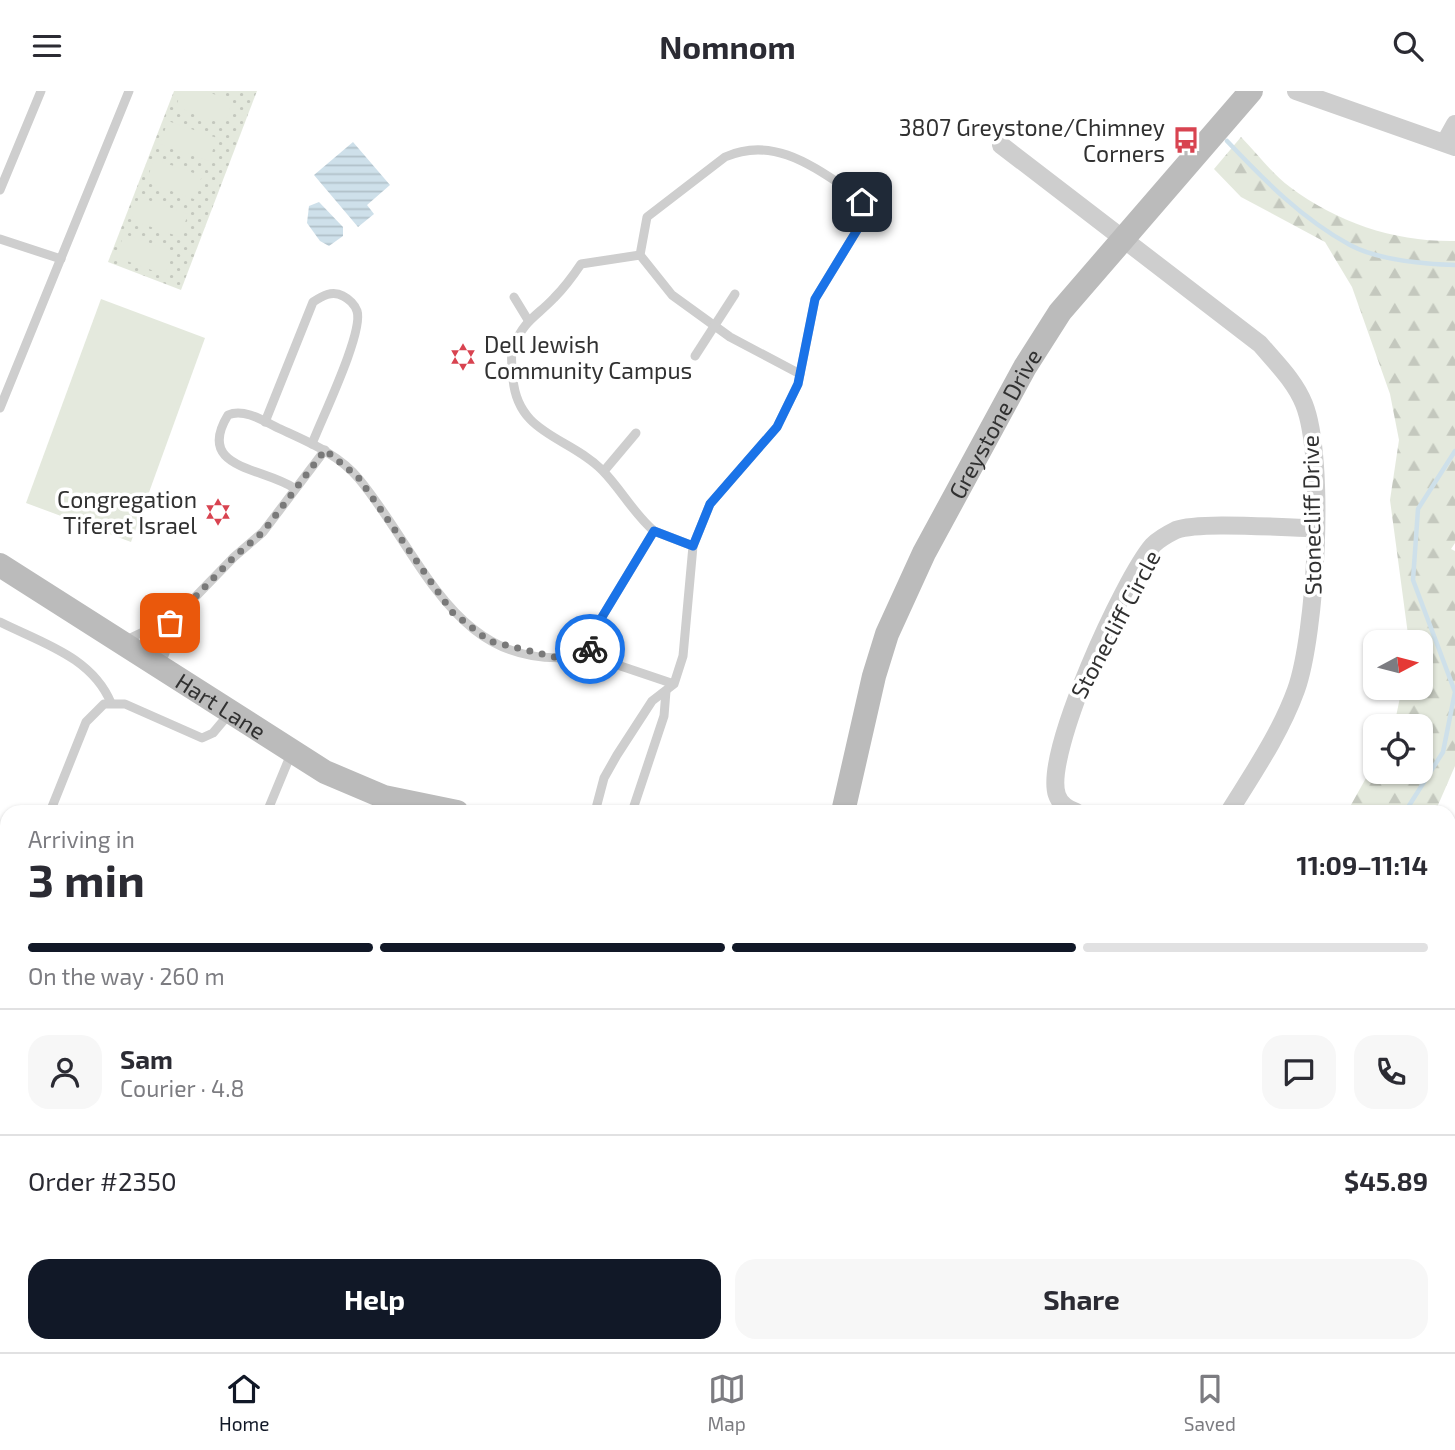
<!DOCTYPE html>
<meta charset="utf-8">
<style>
:root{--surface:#fff;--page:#f7f7f7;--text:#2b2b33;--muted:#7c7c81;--line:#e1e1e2;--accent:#111827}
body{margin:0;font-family:"Exo 2",sans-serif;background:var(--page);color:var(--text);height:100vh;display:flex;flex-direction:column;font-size:26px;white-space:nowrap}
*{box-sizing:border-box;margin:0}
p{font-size:23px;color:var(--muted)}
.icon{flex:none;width:38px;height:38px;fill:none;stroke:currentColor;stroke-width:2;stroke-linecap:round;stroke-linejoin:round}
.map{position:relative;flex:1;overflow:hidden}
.details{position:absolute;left:0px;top:714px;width:1456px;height:548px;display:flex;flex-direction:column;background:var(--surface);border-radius:21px 21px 0 0;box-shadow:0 2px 5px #0004}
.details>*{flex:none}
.needle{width:46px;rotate:83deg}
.controls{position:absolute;left:1363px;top:539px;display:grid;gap:14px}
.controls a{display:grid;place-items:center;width:70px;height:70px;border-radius:14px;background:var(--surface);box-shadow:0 2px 5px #0004;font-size:35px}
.pin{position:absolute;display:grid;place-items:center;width:60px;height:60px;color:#fff;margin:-30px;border-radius:14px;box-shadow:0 4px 10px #0006}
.courier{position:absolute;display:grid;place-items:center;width:70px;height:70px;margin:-35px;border:5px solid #1a73e8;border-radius:50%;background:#fff;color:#222;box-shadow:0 2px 9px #0007}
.overview em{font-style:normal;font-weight:700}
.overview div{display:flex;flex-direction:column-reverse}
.overview{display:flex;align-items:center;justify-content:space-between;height:119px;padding:0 28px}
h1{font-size:46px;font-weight:700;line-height:52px}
.bar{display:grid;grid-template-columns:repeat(4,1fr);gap:10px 7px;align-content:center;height:84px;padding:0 28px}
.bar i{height:9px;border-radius:5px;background:var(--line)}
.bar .current{background:var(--accent)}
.bar p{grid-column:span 4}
.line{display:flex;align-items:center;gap:18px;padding:0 28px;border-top:2px solid var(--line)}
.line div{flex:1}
.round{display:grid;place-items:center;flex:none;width:74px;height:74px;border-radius:21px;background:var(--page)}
.action{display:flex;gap:14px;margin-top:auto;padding:14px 28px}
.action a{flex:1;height:80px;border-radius:21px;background:var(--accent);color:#fff;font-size:28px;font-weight:700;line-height:80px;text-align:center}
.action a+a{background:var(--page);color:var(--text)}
header{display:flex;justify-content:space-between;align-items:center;height:91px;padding:0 28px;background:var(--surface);font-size:32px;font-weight:700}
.tabs{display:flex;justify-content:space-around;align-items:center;height:98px;border-top:2px solid var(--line);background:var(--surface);font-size:19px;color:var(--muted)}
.tabs a{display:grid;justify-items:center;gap:4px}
.tabs .current{color:var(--accent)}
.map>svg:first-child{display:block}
</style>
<header><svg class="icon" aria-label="menu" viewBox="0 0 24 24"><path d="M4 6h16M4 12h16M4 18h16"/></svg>Nomnom<svg class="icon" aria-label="search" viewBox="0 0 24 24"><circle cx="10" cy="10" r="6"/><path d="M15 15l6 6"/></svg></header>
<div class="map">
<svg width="1455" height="1261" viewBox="0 0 1455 1261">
<defs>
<pattern id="green-dots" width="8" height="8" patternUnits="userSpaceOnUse" patternTransform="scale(1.75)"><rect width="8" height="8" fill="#e4e9dd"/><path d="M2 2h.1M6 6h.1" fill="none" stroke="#c4c8be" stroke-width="1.8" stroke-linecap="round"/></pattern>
<pattern id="forest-firs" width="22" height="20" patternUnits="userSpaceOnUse" patternTransform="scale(1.75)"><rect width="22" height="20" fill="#e4e9dd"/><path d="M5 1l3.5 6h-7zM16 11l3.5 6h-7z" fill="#c4c8be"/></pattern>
<pattern id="water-rules" width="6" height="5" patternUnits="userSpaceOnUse" patternTransform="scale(1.75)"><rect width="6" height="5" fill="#cee0ea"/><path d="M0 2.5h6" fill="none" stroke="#b1c1c9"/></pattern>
</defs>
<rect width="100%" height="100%" fill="#fff"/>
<!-- green -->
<path fill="url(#green-dots)" d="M174 0H257L181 199 108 171Z"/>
<!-- forest -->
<g fill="url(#forest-firs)">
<path d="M1241 46C1257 62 1272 83 1290 96 1338 132 1395 151 1455 150V452L1451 458 1455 460V675L1435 721H1347L1375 671 1376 681H1421V635H1394L1402 597H1421V551H1409L1390 409 1399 349 1390 303 1352 196 1325 151 1241 106 1214 78Z"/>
<path d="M1220 1255H1413L1411 1261H1219Z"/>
</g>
<!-- pitch -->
<g fill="#e4e9dd">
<path d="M181 0H205L233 10 224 33 176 16Z"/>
<path d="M168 30 217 47 209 70 160 53Z"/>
<path d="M154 68 202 85 194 108 146 91Z"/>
<path d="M139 106 188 123 180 146 131 129Z"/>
<path d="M124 143 173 161 165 184 116 166Z"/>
<path d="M101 208 205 247 131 451 26 412Z"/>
</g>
<!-- water -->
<g fill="url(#water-rules)">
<path d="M353 51 390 94 367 114 374 123 358 136 314 84Z"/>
<path d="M319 111 343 136V145L329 155 320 150 307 132 309 115Z"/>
</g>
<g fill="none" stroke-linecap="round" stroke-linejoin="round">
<!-- stream -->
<g stroke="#cee0ea" stroke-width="4.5">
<path d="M1227 50C1264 89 1302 128 1350 154 1378 169 1424 173 1455 174"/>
<path d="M1405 721 1443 661 1455 601 1413 489 1418 418 1455 360"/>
<path d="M265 1261 268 1255"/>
<path d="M1278 1261 1279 1255"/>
</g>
<!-- lane -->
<g stroke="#cecece" stroke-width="9">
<path d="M0 99 41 0"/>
<path d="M0 148 61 168"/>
<path d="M640 164 672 204 730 246 800 283"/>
<path d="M514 206 528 229"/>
<path d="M695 265 735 203"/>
<path d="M0 317 129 0"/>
<path d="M265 331 313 211C322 205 332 199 343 205 349 208 355 214 357 220 364 241 321 329 312 353"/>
<path d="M604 380 636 342"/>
<path d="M294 397C262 376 195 378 228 324 244 317 264 330 278 337 306 350 339 363 359 388 425 468 457 587 588 564"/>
<path d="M654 440 693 455"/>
<path d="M0 531C42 552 92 566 111 612"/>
<path d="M124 550 162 532H170"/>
<path d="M161 573 169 551 170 532 234 466 263 441 325 359"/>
<path d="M50 721 86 631 104 613H125L202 647 213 642 229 623"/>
<path d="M267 721 291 663"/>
<path d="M595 721 604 687 617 664 652 610 674 593 683 565 693 455 710 413 777 336 798 293 815 208 865 126 862 112 855 103C815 77 775 44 725 66L647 126 640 164 581 173C573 185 564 197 554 207 536 226 525 228 513 256 510 265 512 278 513 288 518 344 568 345 602 379 621 398 633 422 654 440L596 536 588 564 674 593"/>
<path d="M632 721 664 625 666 600"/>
<path d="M0 790 7 793"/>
<path d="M3 839 7 829"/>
<path d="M0 1100 7 1102"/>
<path d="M0 1240 7 1241"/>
<path d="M1038 1255 1039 1261"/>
<path d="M1142 1255V1261"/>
<path d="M107 1261 109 1255"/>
<path d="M823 1261V1255"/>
</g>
<!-- street -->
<g stroke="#cecece" stroke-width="18">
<path d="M1296 0 1455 56"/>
<path d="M1445 51 1455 33"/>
<path d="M1001 54 1260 253C1276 272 1295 290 1304 313 1326 368 1316 543 1296 599 1280 643 1253 682 1229 721"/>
<path d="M1076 721C1068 718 1060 713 1057 704 1043 664 1124 487 1153 454 1158 449 1170 442 1176 439 1200 430 1284 437 1315 437"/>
<path d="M1449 945 1455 930"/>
</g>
<!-- secondary -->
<g stroke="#bbb" stroke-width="24">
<path id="s1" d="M0 474 325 681 384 706 457 721"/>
<path id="s2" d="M843 721 874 585 887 543 924 462 1025 276 1060 221 1251 0"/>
<path d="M1449 1095 1455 1098"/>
<path d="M699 1255 700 1261"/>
</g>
</g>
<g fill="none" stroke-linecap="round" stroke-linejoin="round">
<!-- done -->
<path stroke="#797979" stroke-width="7" stroke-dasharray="0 12.6" d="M170 532 234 466 263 441 325 359 358 386 452 521 489 550 563 568 588 564 590 558"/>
<!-- route -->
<path stroke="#1a73e8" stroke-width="9" d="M590 558 596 536 654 440 693 455 710 413 777 336 798 293 815 208 865 126 862 111"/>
</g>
<!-- icons -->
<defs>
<symbol id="bus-bare" viewBox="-9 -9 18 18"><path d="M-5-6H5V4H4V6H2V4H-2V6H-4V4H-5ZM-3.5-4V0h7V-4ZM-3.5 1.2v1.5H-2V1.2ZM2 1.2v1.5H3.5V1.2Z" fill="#d84350" stroke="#fff" stroke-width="2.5" paint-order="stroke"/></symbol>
<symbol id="synagogue-bare" viewBox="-9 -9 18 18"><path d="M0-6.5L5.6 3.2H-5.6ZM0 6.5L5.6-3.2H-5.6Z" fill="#d84350" stroke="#fff" stroke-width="2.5" paint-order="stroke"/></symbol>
</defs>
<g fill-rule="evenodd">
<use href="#bus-bare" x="1167" y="30" width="38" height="38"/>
<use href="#synagogue-bare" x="444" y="247" width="38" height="38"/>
<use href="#synagogue-bare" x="199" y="402" width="38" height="38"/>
</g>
<g text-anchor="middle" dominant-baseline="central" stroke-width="7" stroke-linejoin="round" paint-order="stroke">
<!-- poi labels -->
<g font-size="23" fill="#313131" stroke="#fff" text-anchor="end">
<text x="1165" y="36">3807 Greystone/Chimney<tspan x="1165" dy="26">Corners</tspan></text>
<text x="484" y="253" text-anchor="start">Dell Jewish<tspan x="484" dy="26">Community Campus</tspan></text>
<text x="197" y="408">Congregation<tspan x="197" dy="26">Tiferet Israel</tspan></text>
</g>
<!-- street labels -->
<g font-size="23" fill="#313131" stroke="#fff">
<text stroke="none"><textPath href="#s2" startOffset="420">Greystone Drive</textPath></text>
<text transform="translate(1311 424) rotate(-91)">Stonecliff Drive</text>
<text transform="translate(1115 533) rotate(-62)">Stonecliff Circle</text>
<text stroke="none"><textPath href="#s1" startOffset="262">Hart Lane</textPath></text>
</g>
</g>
</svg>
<div class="controls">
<a><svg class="needle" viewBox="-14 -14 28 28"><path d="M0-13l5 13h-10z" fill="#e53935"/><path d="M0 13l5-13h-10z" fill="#7c7c81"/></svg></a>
<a><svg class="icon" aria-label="locate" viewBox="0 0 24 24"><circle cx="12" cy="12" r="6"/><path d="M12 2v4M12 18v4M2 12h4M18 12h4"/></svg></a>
</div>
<div class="pin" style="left:170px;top:532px;background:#ea580c"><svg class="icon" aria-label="bag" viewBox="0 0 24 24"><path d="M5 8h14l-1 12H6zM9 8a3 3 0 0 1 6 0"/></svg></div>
<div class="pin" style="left:862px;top:111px;background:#1f2937"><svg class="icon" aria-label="home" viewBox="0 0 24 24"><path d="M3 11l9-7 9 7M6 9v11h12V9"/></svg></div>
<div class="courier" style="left:590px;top:558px"><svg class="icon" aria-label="bike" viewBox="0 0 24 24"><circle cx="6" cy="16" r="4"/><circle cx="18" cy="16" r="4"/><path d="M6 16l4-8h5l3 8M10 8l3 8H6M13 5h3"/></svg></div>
<section class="details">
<div class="overview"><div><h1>3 min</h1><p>Arriving in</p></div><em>11:09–11:14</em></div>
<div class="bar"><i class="current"></i><i class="current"></i><i class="current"></i><i></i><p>On the way · 260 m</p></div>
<div class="line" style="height:126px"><a class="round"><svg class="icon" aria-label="person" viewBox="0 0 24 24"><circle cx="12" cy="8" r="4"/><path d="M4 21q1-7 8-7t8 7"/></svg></a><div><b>Sam</b><p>Courier · 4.8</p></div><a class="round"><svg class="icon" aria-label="chat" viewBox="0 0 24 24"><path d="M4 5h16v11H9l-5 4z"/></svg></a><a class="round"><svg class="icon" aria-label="phone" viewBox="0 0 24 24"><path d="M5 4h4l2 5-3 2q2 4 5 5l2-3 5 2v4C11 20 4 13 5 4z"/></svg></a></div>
<div class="line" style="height:91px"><div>Order #2350</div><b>$45.89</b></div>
<div class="action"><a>Help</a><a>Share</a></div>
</section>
</div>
<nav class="tabs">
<a class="current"><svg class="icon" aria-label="home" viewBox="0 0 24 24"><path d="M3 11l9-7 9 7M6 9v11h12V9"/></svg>Home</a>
<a><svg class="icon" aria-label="map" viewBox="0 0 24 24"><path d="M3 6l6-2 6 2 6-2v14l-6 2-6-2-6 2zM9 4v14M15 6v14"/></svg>Map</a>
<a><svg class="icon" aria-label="saved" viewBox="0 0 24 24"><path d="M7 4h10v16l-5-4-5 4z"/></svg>Saved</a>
</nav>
